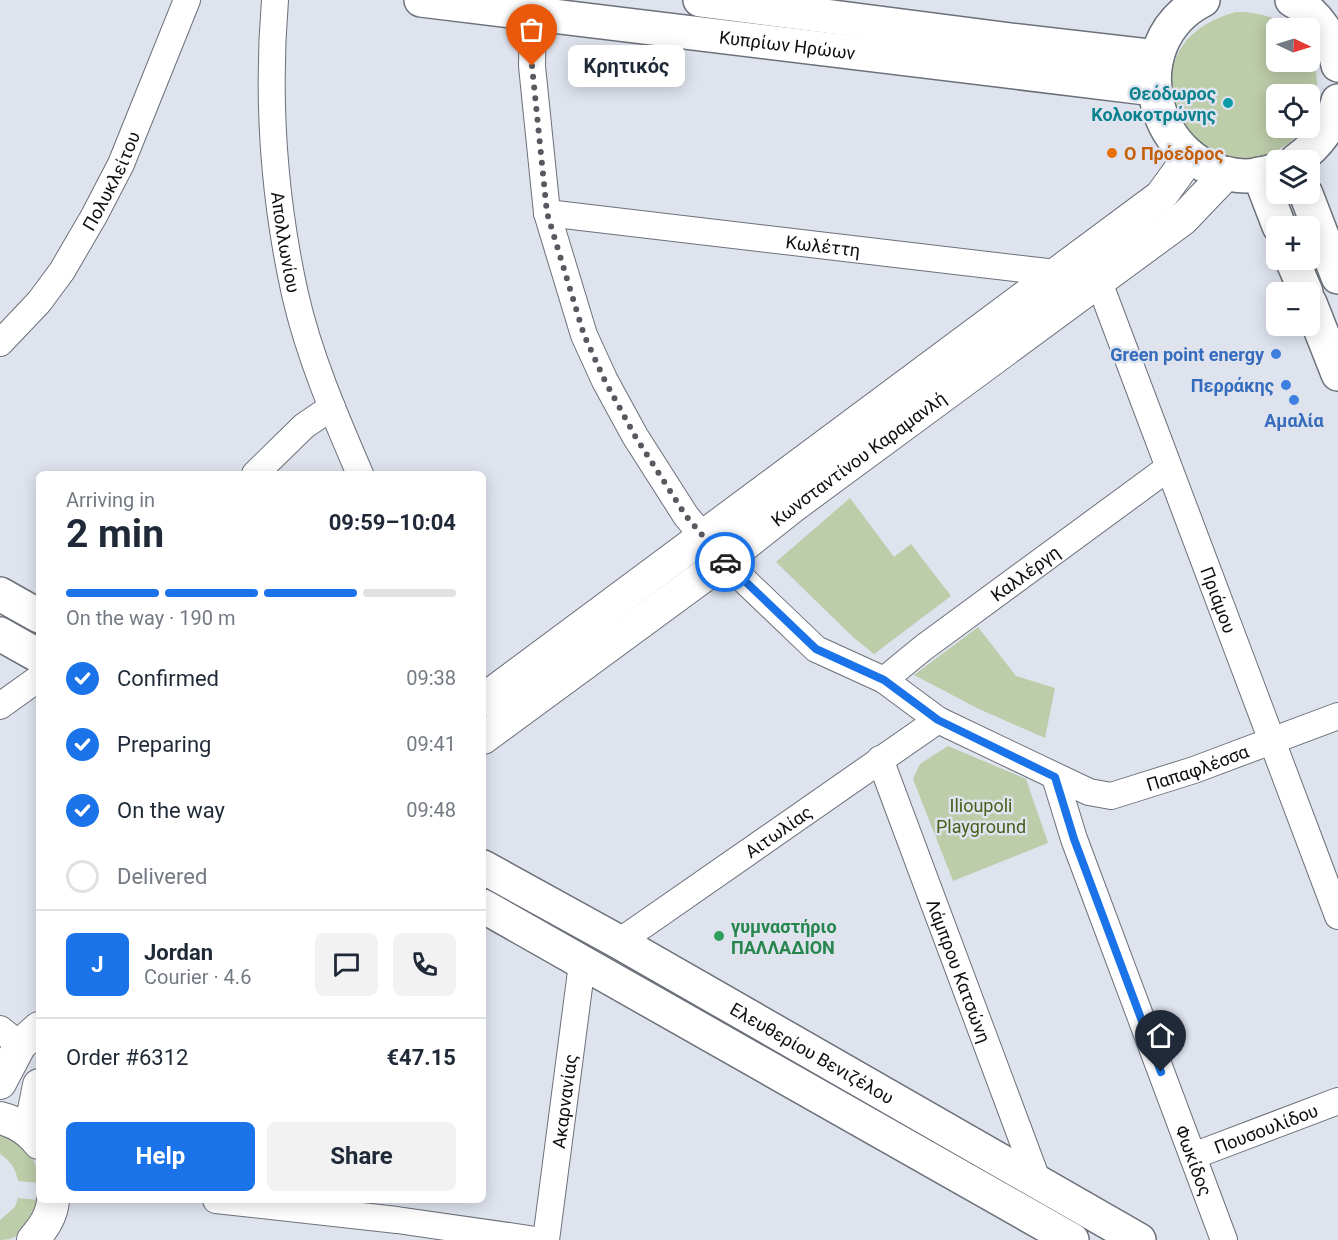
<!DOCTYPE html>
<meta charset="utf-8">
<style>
:root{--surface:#fff;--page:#f2f2f3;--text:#1f2937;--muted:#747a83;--line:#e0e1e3;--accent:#1a73e8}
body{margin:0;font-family:Roboto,sans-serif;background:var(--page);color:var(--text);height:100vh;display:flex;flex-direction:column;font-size:22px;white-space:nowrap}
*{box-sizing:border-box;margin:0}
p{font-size:20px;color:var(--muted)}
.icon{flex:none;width:33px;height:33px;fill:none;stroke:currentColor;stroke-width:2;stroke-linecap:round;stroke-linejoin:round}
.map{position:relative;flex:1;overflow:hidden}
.drawer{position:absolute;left:36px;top:471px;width:450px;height:732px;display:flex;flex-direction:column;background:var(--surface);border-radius:9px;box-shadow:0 3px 15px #0003}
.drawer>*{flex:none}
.needle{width:39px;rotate:94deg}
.controls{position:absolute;left:1266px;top:18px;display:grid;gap:12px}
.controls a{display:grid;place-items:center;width:54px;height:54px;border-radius:9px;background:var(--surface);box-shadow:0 3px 15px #0003;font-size:30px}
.pin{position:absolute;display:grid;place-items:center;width:51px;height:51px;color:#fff;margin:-62px -26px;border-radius:50% 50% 50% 0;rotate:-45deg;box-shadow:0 0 6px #0007}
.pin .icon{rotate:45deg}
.courier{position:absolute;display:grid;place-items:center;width:60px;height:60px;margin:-30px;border:4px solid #1a73e8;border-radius:50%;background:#fff;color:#222;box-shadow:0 2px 8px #0007}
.bubble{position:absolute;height:42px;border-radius:9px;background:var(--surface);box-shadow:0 3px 15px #0003;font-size:20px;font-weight:700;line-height:42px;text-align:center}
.overview em{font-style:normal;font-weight:700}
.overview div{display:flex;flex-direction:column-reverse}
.overview{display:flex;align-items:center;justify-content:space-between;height:102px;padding:0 30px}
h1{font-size:39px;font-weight:700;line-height:45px}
.bar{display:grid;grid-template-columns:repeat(4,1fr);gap:9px 6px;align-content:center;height:72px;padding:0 30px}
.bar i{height:8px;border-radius:4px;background:var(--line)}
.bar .current{background:var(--accent)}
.bar p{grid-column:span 4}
.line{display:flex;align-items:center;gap:15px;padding:0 30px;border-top:2px solid var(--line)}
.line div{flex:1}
.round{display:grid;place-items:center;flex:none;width:63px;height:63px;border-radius:9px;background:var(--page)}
ol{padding:0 30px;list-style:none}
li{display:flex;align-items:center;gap:18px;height:66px}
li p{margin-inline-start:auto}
li .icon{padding:6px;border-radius:50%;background:var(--accent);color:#fff;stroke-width:4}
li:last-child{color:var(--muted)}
li i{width:33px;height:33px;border:3px solid var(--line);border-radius:50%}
.primary-button{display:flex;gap:12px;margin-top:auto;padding:12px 30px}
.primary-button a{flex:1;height:69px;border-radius:9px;background:var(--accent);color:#fff;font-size:24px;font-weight:700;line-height:69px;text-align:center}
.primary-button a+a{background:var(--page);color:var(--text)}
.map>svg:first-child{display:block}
</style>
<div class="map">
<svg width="1338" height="1240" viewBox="0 0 1338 1240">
<rect width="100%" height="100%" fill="#dee3ee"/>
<!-- green -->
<g fill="#bdcca9">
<path d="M1236 12C1258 12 1273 16 1291 28H1276V62H1310V52C1319 74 1320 96 1310 118V94H1276V128H1305C1209 232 1098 49 1236 12Z"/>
<path d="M850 498 894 557 911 544 951 596 874 654 853 637 776 562Z"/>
<path d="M978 627 1016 676 1055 688 1045 738 979 709 914 675Z"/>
<path d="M948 746 1026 779 1048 843 953 881 913 779 920 764Z"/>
<path d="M578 937 1089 1228 1087 1233 575 942Z"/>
<path d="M0 1132C22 1140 39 1159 39 1183L18 1181C16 1169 11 1161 0 1154Z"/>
<path d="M18 1198 39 1200C33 1221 24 1240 0 1240V1220L15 1207Z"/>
</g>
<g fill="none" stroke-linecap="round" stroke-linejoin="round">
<defs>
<g id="minor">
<path id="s1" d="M275 0C267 97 274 199 295 294 309 356 335 416 360 474"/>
<path id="s2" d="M533 0 532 66 547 213 584 335 605 381 635 436 686 516 724 561 816 649 884 680 938 720 1089 792 1111 796 1194 770 1338 716"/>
<path id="s3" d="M547 213 1056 273 1099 282 1338 916"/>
<path id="s4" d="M0 343 39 302 62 271 94 216 121 164 187 0"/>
<path d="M255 474 304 426 332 407"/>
<path id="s5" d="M884 680 923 648 1168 468"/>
<path d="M0 706 39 678"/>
<path id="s6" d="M880 759 1038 1182"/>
<path id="s7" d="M1055 777 1074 839 1224 1240"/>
<path id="s8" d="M619 942 938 720"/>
<path d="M0 1029 20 1045"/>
<path id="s9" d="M1193 1156 1338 1101"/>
<path d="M216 1200 397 1220 536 1240"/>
<path id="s10" d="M546 1240 582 964"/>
</g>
<g id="tertiary">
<path d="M483 700 1161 196 1190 156"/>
<path id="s11" d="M483 738 724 561 796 504 1183 219 1227 173"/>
<path d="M0 1083 20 1045 39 1028"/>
<path d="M0 1118C16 1122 29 1130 39 1143"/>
<path d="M33 1136 32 1120 39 1085"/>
<path d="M33 1240C43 1228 52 1216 53 1200"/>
</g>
<g id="secondary">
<path id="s12" d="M421 0 1154 89"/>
<path d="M700 0 1011 40 1157 57"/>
<path d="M1203 0C1119 43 1151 173 1245 176 1255 176 1266 173 1276 170"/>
<path d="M1292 0C1317 12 1333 38 1338 65"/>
<path d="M1297 160C1318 145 1332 127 1338 101"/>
<path d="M1259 174 1279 226"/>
<path d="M1306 194 1338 277"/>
<path d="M1292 260 1306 292"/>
<path d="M1310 303 1338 374"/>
<path d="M0 594 39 616"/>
<path d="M0 634 39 656"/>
<path id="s13" d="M483 867 619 942 1139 1240"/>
<path d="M483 906 1072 1240"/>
</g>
</defs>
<!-- minor casing -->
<use href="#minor" stroke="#6b707a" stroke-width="28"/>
<!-- tertiary casing -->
<use href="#tertiary" stroke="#6b707a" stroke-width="34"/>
<!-- secondary casing -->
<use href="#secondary" stroke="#6b707a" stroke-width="36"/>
<!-- minor -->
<use href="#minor" stroke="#fff" stroke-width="26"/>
<!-- tertiary -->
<use href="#tertiary" stroke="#fff" stroke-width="32"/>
<!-- secondary -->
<use href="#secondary" stroke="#fff" stroke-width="33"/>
</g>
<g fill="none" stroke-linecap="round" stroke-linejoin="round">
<!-- done -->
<path stroke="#56595f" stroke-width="6" stroke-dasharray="0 10.8" d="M532 66 547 213 584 335 605 381 635 436 686 516 725 562"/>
<!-- route -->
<path stroke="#1a73e8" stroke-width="8" d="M725 562 816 649 884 680 938 720 1055 777 1074 839 1161 1072"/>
</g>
<!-- markers -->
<circle fill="#0f9aa8" stroke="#dee3ee" stroke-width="2" cx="1228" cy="103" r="6"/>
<circle fill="#e8710a" stroke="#dee3ee" stroke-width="2" cx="1112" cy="153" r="6"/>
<g fill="#3f7fe0" stroke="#dee3ee" stroke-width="2">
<circle cx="1276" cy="354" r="6"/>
<circle cx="1286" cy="385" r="6"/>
<circle cx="1294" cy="400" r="6"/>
</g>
<circle fill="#2e9e5b" stroke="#dee3ee" stroke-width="2" cx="719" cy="936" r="6"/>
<g text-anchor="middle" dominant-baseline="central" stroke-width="5" stroke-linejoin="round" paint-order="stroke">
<!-- street labels -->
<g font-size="18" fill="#0d0f12" stroke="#dee3ee">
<text stroke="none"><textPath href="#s12" startOffset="369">Κυπρίων Ηρώων</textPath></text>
<text stroke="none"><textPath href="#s4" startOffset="198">Πολυκλείτου</textPath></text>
<text stroke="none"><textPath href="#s1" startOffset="243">Απολλωνίου</textPath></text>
<text stroke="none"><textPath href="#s3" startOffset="278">Κωλέττη</textPath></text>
<text stroke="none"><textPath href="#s11" startOffset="468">Κωνσταντίνου Καραμανλή</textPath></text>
<text stroke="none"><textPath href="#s5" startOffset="177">Καλλέργη</textPath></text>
<text stroke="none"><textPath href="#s3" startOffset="896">Πριάμου</textPath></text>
<text stroke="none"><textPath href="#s2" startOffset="1158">Παπαφλέσσα</textPath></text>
<text stroke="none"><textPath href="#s8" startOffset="194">Αιτωλίας</textPath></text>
<text stroke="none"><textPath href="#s6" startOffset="226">Λάμπρου Κατσώνη</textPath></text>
<text stroke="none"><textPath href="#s13" startOffset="378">Ελευθερίου Βενιζέλου</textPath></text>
<text stroke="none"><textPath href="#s10" startOffset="140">Ακαρνανίας</textPath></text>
<text stroke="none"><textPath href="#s9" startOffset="78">Πουσουλίδου</textPath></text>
<text stroke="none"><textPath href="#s7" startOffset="408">Φωκίδος</textPath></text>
</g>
<!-- culture labels -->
<g font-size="18" font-weight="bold" fill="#0d838f" stroke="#dee3ee" text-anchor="end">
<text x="1216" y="93">Θεόδωρος<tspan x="1216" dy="21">Κολοκοτρώνης</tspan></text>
</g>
<!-- food labels -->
<g font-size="18" font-weight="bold" fill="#c56008" stroke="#dee3ee" text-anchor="start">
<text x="1124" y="153">Ο Πρόεδρος</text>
</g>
<!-- shop labels -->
<g font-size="18" font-weight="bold" fill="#366cbe" stroke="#dee3ee" text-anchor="end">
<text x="1264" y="354">Green point energy</text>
<text x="1274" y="385">Περράκης</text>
<text x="1294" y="420" text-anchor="middle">Αμαλία</text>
</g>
<!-- park labels -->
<g font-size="18" fill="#486019" stroke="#dee3ee">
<text x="981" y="805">Ilioupoli<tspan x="981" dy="21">Playground</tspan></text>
</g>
<!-- leisure labels -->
<g font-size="18" font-weight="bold" fill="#27864d" stroke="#dee3ee" text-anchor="start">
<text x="731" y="926">γυμναστήριο<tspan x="731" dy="21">ΠΑΛΛΑΔΙΟΝ</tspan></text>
</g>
</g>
</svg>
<div class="controls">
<a><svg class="needle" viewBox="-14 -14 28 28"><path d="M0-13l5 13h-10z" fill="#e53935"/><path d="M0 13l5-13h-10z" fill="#747a83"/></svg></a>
<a><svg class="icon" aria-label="locate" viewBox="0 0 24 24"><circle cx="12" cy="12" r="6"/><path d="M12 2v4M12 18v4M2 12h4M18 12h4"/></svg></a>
<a><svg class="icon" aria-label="layers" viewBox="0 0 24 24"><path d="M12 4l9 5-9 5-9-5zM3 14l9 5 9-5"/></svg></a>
<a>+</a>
<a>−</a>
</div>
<div class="pin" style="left:532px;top:66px;background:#ea580c"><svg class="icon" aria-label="bag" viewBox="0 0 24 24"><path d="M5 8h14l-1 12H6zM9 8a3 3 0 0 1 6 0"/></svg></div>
<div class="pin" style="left:1161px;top:1072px;background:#1f2937"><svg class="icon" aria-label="home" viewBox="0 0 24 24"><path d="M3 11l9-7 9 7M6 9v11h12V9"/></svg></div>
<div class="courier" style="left:725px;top:562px"><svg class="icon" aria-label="car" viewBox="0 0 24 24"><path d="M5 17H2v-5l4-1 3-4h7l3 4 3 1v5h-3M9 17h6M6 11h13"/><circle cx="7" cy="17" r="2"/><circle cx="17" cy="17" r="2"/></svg></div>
<div class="bubble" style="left:568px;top:45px;width:117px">Κρητικός</div>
<section class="drawer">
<div class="overview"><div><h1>2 min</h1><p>Arriving in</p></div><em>09:59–10:04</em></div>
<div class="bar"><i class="current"></i><i class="current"></i><i class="current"></i><i></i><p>On the way · 190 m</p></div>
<ol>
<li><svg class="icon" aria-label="check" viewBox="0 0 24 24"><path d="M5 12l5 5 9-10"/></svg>Confirmed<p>09:38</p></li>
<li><svg class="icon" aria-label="check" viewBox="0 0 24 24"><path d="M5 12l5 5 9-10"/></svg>Preparing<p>09:41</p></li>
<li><svg class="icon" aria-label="check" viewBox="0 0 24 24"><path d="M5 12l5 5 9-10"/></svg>On the way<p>09:48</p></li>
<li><i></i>Delivered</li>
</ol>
<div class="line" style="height:108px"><b class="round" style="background:var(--accent);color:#fff">J</b><div><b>Jordan</b><p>Courier · 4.6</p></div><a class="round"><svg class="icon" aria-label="chat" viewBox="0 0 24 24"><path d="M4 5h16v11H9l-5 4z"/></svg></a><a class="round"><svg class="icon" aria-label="phone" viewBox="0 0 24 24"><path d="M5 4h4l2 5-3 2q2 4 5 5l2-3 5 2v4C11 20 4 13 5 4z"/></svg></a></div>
<div class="line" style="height:78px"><div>Order #6312</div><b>€47.15</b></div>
<div class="primary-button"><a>Help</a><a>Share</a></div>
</section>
</div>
